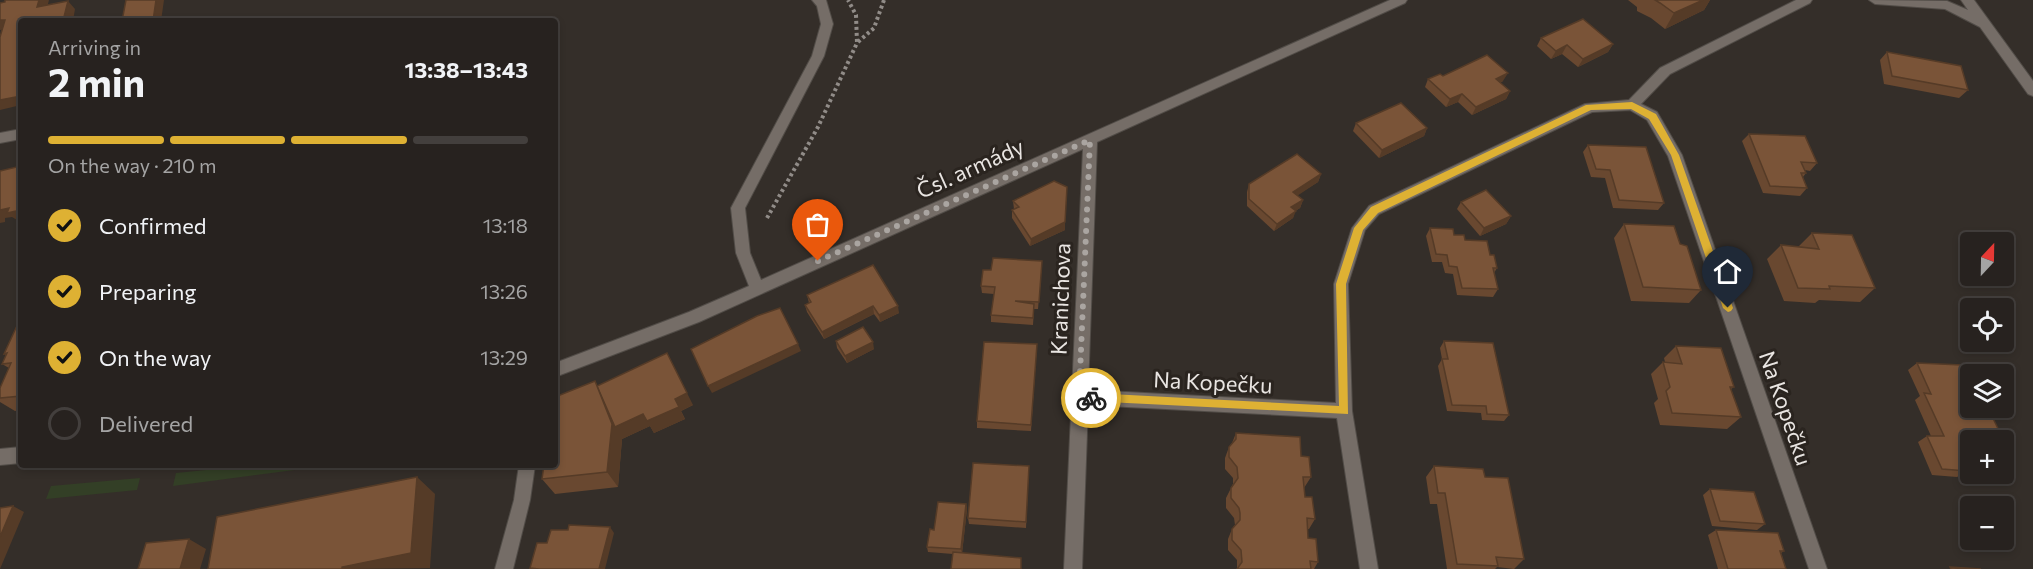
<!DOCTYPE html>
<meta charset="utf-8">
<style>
:root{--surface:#27221f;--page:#332f2c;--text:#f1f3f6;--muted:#a4a4a4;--line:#433f3d;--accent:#deb133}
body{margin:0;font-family:Commissioner,sans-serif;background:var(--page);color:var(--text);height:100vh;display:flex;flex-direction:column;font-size:22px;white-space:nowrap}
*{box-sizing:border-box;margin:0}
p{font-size:20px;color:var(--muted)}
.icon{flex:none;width:33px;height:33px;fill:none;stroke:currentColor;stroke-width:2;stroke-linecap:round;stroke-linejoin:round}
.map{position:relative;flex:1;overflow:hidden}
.side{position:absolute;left:18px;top:18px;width:540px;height:450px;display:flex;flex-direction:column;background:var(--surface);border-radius:6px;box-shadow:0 3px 9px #0003,0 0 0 2px var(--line)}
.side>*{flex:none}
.needle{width:39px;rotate:22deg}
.tools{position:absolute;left:1960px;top:232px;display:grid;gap:12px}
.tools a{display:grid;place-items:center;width:54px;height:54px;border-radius:6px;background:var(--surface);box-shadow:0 3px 9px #0003,0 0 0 2px var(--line);font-size:30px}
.pin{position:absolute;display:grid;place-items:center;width:51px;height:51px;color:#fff;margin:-62px -26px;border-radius:50% 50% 50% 0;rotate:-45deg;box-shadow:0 0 6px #0007}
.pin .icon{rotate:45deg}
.courier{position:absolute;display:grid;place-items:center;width:60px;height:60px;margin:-30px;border:4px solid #deb133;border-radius:50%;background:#fff;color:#222;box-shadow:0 2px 8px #0007}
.summary em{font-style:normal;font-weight:700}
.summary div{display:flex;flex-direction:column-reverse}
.summary{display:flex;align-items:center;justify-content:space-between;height:102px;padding:0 30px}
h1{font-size:39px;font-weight:700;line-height:45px}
.bar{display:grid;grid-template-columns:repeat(4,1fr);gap:9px 6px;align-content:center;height:72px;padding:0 30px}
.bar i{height:8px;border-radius:4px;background:var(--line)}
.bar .active{background:var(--accent)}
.bar p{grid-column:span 4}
ol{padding:0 30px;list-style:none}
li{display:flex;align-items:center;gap:18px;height:66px}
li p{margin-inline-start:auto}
li .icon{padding:6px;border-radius:50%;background:var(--accent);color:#111;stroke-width:4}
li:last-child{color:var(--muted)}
li i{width:33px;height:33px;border:3px solid var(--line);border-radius:50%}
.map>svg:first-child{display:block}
</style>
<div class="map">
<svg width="2033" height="569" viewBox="0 0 2033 569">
<rect width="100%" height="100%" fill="#342e29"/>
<!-- green -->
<g fill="#333f26">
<path d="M256 465H333L173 486 176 473Z"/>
<path d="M140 478 137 490 46 499 51 486Z"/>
</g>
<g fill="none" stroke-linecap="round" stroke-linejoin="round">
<defs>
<g id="street">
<path d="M812 0H826L833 24 824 56 745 208 750 253 761 280 1390 0H1407L1405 3 1097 142 1088 390 1336 403 1334 284 1352 228 1369 206 1585 104 1629 100 1660 68 1796 0H1812L1810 3 1670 74 1641 104 1657 112 1682 155 1827 569H1809L1668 156 1647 120 1630 110 1592 112 1379 214 1365 230 1348 284 1352 411 1378 569H1360L1337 418 1088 405 1082 569H1064L1083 149 699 322 555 377V363L689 312 749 286 736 253 731 208 812 56 821 24 817 6Z"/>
<path d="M1869 0 1947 1 1968 10 1961 0H1974L2033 81V96L2028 94 1980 27 1945 9 1875 4Z"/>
<path d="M21 129V139L0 143V133Z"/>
<path d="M21 447V463L0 465V449Z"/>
<path d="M519 465H535L530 500 513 569H495L514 500Z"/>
</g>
</defs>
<!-- street casing -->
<use href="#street" stroke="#514c47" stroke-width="2"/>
<!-- path -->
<g stroke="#918c88" stroke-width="4" stroke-dasharray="3 3" stroke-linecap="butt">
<path d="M858 42 874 28 884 0"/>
<path d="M767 218 818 127 857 43 856 15 848 0"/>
</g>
<!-- street -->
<use href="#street" fill="#756d67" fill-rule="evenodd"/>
</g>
<!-- wall -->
<g fill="#694830">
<path d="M1628 0H1710L1704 10 1665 29 1651 18 1637 11V7Z"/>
<path d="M1541 38 1613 44 1608 52 1578 67 1562 54 1551 59 1537 46Z"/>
<path d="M1887 52 1968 90 1959 98 1884 84 1880 60Z"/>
<path d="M1443 76 1503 81 1500 83 1510 91 1506 99 1472 115 1458 102 1446 107 1425 87 1428 79Z"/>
<path d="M1356 123 1427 128 1424 136 1379 158 1353 131Z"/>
<path d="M1749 134 1817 163 1810 171 1805 170 1806 173 1803 177 1807 188 1800 196 1763 193 1742 141Z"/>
<path d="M1588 145 1664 203 1658 210 1613 208 1605 178 1591 177 1583 152Z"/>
<path d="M1321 174 1318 182 1297 195 1303 200 1300 208 1295 211 1293 218 1274 231 1247 206V192L1249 184Z"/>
<path d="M1013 201 1065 230 1030 246 1012 218V210L1014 209Z"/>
<path d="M1461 202 1511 216 1506 224 1480 236 1457 209Z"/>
<path d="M1624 224 1680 244 1701 290 1689 303 1631 301 1614 238Z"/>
<path d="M1430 228 1465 240 1490 255 1497 268 1494 273 1498 289 1493 297 1457 295 1453 274 1445 273 1442 262H1432L1426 236Z"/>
<path d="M1812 233 1875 288 1860 302 1819 300 1815 303 1784 301 1767 259 1781 245 1798 247Z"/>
<path d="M1042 261 1038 309H1034L1033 325 991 322V315L994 294 982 293 981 286 991 270Z"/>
<path d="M873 265 899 313 880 322 874 314 824 339 807 312 805 305 809 303 807 295Z"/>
<path d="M21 317V410L15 411 0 402V388L9 368 2 364 6 355 4 354Z"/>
<path d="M836 341 874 349 847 363 837 348Z"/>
<path d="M1444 341 1509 415 1504 421 1482 420 1481 413 1447 411 1438 366 1442 359 1440 348Z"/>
<path d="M1037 344 1031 431 977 428V421Z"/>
<path d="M1676 346 1734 387 1731 389 1741 417 1727 429 1660 425 1654 403 1658 399 1651 374 1663 362H1665L1664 358Z"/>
<path d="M1917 363 1971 408V464L1967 471 1957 477 1932 475 1918 442 1927 436H1931L1915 400 1920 396 1908 370Z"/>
<path d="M598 386 693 405 681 411 685 419 654 433 650 426 622 439 618 487 555 494 542 479Z"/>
<path d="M1236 433 1301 456 1311 477 1304 488 1305 497 1315 519 1309 529H1307L1308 538 1318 562 1314 569H1237V560L1228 550V539L1232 529 1235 525 1234 518 1226 508V498L1233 484V478L1225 469V458L1229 447 1232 443Z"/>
<path d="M2004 441 2013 460 2004 465Z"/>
<path d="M1029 466 1026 528 969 524 968 518Z"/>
<path d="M1434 466 1485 477 1524 559 1514 569 1497 567 1495 569H1447L1437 504H1430L1426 477Z"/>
<path d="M1710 489 1765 524 1757 530 1712 526 1703 495Z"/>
<path d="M966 504 967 509 962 553 953 554 928 552 927 547 934 530Z"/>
<path d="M1716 530 1784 551 1781 553 1786 569H1718L1708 535Z"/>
</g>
<!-- shaded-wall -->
<g fill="#553b27">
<path d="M39 0H49L45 16 37 7Z"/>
<path d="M156 0H164L161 21H153Z"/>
<path d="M1703 0H1710L1704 10 1665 29 1674 13Z"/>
<path d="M68 1 75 9 73 21H63Z"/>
<path d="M0 20H5L13 28 0 30Z"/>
<path d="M1613 44 1608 52 1578 67 1583 59Z"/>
<path d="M1567 45 1562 54 1551 59 1556 51Z"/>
<path d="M1508 73 1503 81 1492 87 1496 79Z"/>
<path d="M1510 91 1506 99 1472 115 1476 107Z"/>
<path d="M1462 94 1458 102 1446 107 1450 99Z"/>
<path d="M21 96V105L0 110V100Z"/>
<path d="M1427 128 1424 136 1379 158 1382 150Z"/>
<path d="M1321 174 1318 182 1291 200 1293 192Z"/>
<path d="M1303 200 1300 208 1289 215 1291 207Z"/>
<path d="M9 208 21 210V220H17L12 217 5 218V222L0 223V210Z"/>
<path d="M1296 211 1293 218 1274 231 1277 224Z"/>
<path d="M1511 216 1506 224 1480 236 1484 228Z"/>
<path d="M1065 222V230L1030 246 1031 239Z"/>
<path d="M873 306 874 314 824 339 822 332Z"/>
<path d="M898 306 899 313 880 322 879 315Z"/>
<path d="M873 342 874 349 847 363 845 356Z"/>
<path d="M798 344 801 351 712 393 708 386Z"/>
<path d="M667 353 693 405 681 411 685 419 654 433 650 426 622 439 618 487 607 472 595 381 605 398Z"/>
<path d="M417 477 435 494 430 568 342 569V567Z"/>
<path d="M966 504 967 509 962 554 961 549Z"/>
<path d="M13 506 24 512 0 569V537Z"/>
<path d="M610 527 614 533 605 569H599Z"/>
<path d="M189 539 206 549 200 569H180Z"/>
</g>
<!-- building -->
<g fill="#7a5438" stroke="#553b27" stroke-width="1.5">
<path d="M5 0H39L37 7 68 1 63 21H21V96L0 100V37L5 20H0V3L5 2Z"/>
<path d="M126 0H156L153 21H122Z"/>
<path d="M1655 0H1703L1674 13 1660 3Z"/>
<path d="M1583 19 1613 44 1583 59 1567 45 1556 51 1541 38Z"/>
<path d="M1887 52 1961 66 1968 90 1892 76Z"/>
<path d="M1487 55 1508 73 1496 79 1510 91 1476 107 1462 94 1450 99 1428 79 1440 74 1443 76Z"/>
<path d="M1401 103 1427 128 1382 150 1356 123Z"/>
<path d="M1749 134 1805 136 1817 163 1801 162 1806 173H1801L1807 188 1770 186Z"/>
<path d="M1588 145 1646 147 1664 203 1619 200 1610 170 1596 169Z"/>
<path d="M1297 154 1321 174 1293 192 1303 200 1291 207 1296 211 1277 224 1249 199V184Z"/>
<path d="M21 161V210L7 213 9 208 0 210V171L17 167 18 162Z"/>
<path d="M1054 181 1067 187 1065 222 1031 239 1012 210 1019 207 1013 201Z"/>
<path d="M1486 190 1511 216 1484 228 1461 202Z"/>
<path d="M1624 224 1674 226 1680 244 1687 246 1701 290 1643 287Z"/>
<path d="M1430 228 1453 229 1454 235H1464L1465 240 1487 241 1490 255H1494L1497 268H1493L1498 289 1462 288 1457 267 1449 266 1447 255 1436 254Z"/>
<path d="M1812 233 1852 235 1875 288 1829 286 1830 289 1798 288 1781 245 1819 249Z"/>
<path d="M993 258 1042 261 1039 302 1015 301 1034 304 1033 318 991 315 995 287 981 286 983 270H991Z"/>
<path d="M873 265 898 306 879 315 873 306 822 332 805 305 811 302 807 295Z"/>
<path d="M780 308 798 344 708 386 691 349 757 316Z"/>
<path d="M21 317V396L0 398V388L11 363 2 364 7 353 4 354Z"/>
<path d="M863 327 873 342 845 356 836 341Z"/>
<path d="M1444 341 1493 343 1509 415 1487 414 1486 406 1452 405 1442 359H1448Z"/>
<path d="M984 342 1037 344 1031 425 977 421Z"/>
<path d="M1676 346 1721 348 1734 387H1730L1741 417 1672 413 1666 391 1670 387 1663 362 1682 364Z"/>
<path d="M667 353 687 393 675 399 679 407 647 421 643 414 615 427 597 386Z"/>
<path d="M1917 363 1962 365 1971 384V408H1988L2004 441H1971V457H1970L1971 463 1967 471 1942 469 1927 436H1944L1924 393 1931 394Z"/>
<path d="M595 381 612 424 607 472 542 479 544 465H555V397Z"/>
<path d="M1236 433 1300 437 1301 456 1309 457 1311 477H1303L1305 497H1312L1315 519 1307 518 1308 538 1316 539 1318 562 1310 561 1311 569H1237L1242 562 1241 550 1232 540V529L1240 520V513L1239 508 1231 498V488L1238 478 1237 467 1229 457V447L1236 439Z"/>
<path d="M2004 441 2013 460 2004 459Z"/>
<path d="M973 463 1029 466 1026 522 968 518Z"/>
<path d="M1434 466 1483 469 1485 477 1508 478 1524 559 1496 557 1498 566 1457 564 1445 493H1438Z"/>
<path d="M417 477 411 553 342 567V569H208L217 517Z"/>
<path d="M1710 489 1754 492 1765 524 1720 521Z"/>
<path d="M938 502 966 504 961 549 927 547 930 529 934 530Z"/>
<path d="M13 506 0 537V508Z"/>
<path d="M569 525 610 527 599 569H539L530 568 537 543H547L551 530H568Z"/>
<path d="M1716 530 1778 533 1784 551H1780L1786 569H1728Z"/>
<path d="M189 539 180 569H138L146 543Z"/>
<path d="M953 552 1021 558V569H951Z"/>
<path d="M1950 567 1981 569H1951Z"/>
</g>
<!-- route -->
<path fill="#deb133" d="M1632 102 1656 114 1679 155 1733 308 1731 311 1728 312 1723 308 1671 155 1649 119 1631 109 1591 110 1378 213 1363 230 1346 284 1348 414 1087 401V395L1091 393 1339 406 1336 284 1354 228 1371 207 1586 105Z"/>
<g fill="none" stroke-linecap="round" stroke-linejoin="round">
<!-- done -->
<path stroke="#aaa5a1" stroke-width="6" stroke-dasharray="0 10.8" d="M818 261 1090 140 1079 397 1091 398"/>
</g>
<g text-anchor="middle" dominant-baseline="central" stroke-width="6" stroke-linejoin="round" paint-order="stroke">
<!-- street labels -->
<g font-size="22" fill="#e9e5e2" stroke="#2a241f">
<text transform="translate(970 168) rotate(-24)">Čsl. armády</text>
<text transform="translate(1060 299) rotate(-88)">Kranichova</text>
<text transform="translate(1213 382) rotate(3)">Na Kopečku</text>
<text transform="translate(1786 408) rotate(71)">Na Kopečku</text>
</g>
</g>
</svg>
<div class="tools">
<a><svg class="needle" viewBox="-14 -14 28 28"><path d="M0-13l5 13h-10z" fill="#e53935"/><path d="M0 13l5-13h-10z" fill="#a4a4a4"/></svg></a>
<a><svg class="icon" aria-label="locate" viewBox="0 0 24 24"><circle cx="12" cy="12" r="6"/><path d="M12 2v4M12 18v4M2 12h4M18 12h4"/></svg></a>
<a><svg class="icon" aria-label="layers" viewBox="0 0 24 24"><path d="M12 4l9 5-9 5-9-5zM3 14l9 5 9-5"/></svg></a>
<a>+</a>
<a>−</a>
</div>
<div class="pin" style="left:818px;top:261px;background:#ea580c"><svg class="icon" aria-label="bag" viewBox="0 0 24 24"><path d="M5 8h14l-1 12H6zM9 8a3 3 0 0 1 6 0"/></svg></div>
<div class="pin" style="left:1728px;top:308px;background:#1f2937"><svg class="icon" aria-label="home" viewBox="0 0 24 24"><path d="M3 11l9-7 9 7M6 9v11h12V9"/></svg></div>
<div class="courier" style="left:1091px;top:398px"><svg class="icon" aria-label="bike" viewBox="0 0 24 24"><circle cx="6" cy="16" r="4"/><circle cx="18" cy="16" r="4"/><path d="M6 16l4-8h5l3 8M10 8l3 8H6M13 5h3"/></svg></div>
<section class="side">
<div class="summary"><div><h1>2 min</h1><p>Arriving in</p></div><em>13:38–13:43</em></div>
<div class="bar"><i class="active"></i><i class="active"></i><i class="active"></i><i></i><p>On the way · 210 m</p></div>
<ol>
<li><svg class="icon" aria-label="check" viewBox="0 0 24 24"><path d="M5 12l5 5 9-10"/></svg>Confirmed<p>13:18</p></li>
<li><svg class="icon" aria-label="check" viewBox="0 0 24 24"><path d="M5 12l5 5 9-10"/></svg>Preparing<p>13:26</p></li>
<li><svg class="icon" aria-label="check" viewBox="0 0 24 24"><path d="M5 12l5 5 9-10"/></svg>On the way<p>13:29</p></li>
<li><i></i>Delivered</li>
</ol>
</section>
</div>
